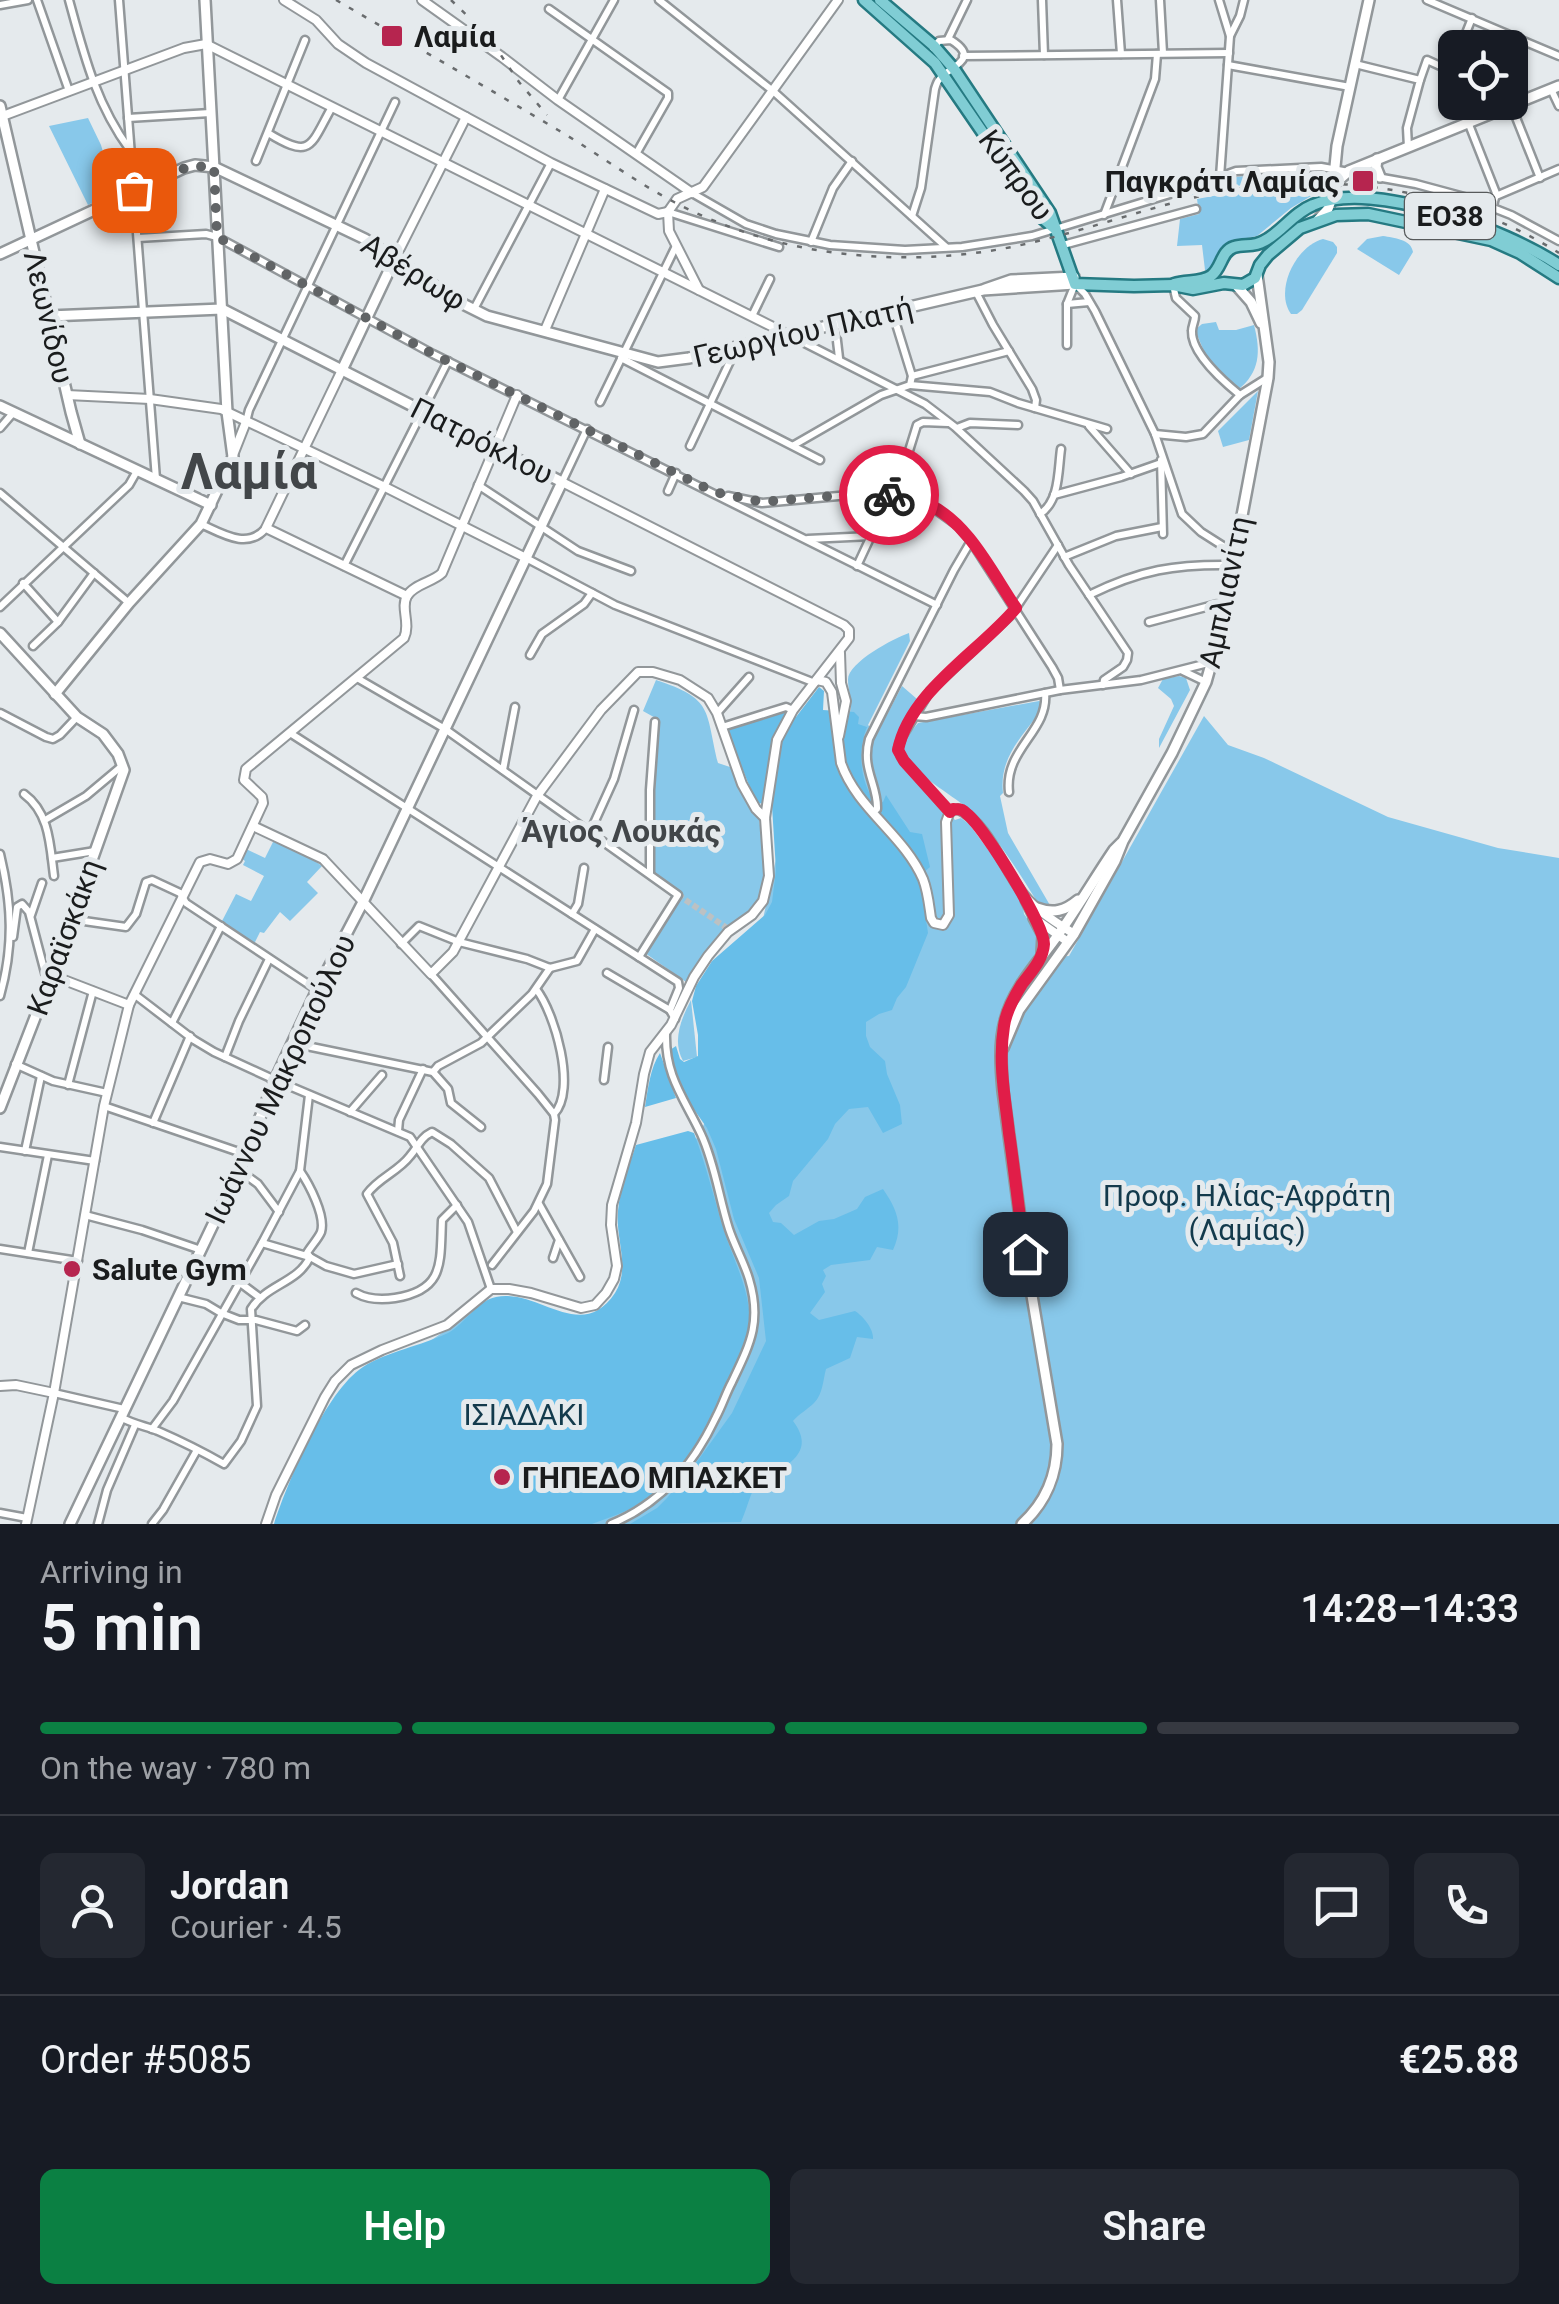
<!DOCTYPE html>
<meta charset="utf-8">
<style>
:root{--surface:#171b24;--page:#242831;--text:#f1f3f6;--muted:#9ea1a6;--line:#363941;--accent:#0b8043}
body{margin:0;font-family:Roboto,sans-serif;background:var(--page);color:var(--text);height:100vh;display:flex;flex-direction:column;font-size:38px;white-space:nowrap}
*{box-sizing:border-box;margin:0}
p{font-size:32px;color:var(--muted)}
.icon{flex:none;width:55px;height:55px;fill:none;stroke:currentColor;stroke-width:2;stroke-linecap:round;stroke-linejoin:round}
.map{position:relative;height:1524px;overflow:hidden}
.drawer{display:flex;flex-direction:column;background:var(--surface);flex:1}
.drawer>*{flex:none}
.fabs{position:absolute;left:1438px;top:30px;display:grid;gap:20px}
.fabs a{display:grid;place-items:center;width:90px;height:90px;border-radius:15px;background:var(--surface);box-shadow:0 2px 8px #0004;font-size:50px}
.pin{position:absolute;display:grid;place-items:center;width:85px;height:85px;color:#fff;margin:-42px;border-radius:20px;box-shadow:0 5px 15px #0006}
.courier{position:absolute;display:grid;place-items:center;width:100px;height:100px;margin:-50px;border:8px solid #e11d48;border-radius:50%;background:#fff;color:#222;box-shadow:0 2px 12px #0007}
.overview em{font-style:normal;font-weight:600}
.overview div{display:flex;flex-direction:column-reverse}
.overview{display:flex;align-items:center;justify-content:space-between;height:170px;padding:0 40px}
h1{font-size:65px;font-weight:600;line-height:75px}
.bar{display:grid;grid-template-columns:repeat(4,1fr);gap:15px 10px;align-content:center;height:120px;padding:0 40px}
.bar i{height:12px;border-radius:8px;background:var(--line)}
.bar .active{background:var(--accent)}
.bar p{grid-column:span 4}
.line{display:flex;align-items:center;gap:25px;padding:0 40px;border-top:2px solid var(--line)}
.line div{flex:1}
.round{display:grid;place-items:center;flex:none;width:105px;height:105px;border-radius:15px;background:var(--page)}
.button{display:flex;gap:20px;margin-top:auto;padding:20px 40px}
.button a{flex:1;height:115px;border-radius:15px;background:var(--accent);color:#fff;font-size:40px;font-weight:600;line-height:115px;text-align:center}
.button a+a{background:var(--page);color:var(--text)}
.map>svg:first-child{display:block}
</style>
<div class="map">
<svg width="1559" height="1524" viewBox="0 0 1559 1524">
<rect width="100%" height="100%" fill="#e5eaed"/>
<!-- green -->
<g fill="#88c8ea">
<path d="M88 118 101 145 106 162 100 166 111 193 88 205 49 126Z"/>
<path d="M1312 171 1326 173 1325 180C1277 178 1230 186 1183 197L1186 194 1234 177Z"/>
<path d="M1314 187 1323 189 1291 208 1257 236 1229 242 1209 271 1205 270 1202 245 1177 246 1180 219 1199 214 1197 199C1236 191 1275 187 1314 187Z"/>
<path d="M1383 236C1394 238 1411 239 1413 252L1399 275 1357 249 1367 239Z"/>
<path d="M1323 239 1333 242 1337 247V253L1302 310 1297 314H1291C1274 290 1296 246 1323 239Z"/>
<path d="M1216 322 1219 330H1236L1254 325C1261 352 1260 372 1238 390L1206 356 1195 330 1202 324Z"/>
<path d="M1258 391 1249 440 1223 447 1218 431Z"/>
<path d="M909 633 910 641 868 725 877 734 902 686 917 699C907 716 894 734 895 754L955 820 961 818 969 824 1009 878 1022 900 1024 914 1056 957 1069 956 1204 716 1228 745 1264 758 1388 817 1498 848 1559 858V1524H290L327 1411 489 1301 582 1318 598 1314 614 1302 627 1269 728 1079 808 713 854 712H850C853 700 848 692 848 680 847 663 894 638 909 633Z"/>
<path d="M1179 676 1186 678 1190 690 1159 748V739L1174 706 1171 699 1158 688 1163 679Z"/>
<path d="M656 680C714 699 705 710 718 763L733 768 759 818 766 870 761 895 749 912 725 930 697 963 686 982 645 953 682 893 655 874V762L659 720 643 711Z"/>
<path d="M1039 701 1042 702V709C1022 737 999 757 1003 793L1000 796 1008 833 1051 907H1046L1036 900C1018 871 1000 842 977 817 954 793 916 780 903 748L908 735 918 723Z"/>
<path d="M274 840 309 857 322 866 307 882 318 893 290 921 280 912 264 933 260 932 254 944 221 923 236 894 251 901 264 876 243 865 245 861 241 858 246 849 265 858Z"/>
<path d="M691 1000 697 1057 683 1061C672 1041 681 1019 691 1000Z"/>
</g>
<!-- forest -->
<g fill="#67bee9">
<path d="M819 687 824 691 823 710 854 712 859 717 858 724 867 727C857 751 860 782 876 804L883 802 886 795 910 832 922 834 930 867 917 878 922 892 928 933 906 987 897 998 892 1010 879 1014 866 1022V1036L870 1047 885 1061 887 1074 900 1105 902 1124 883 1133 868 1107 849 1109 835 1124 828 1139 793 1181 789 1196 776 1205 769 1213 773 1222 781 1223 794 1235 819 1221 834 1219 857 1209 865 1197 883 1189C897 1209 904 1226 893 1250L877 1247 870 1260 831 1265 823 1270 826 1276 822 1284 825 1292 810 1313 819 1320 855 1311C863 1316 874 1329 873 1339L857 1337 850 1358 826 1369C823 1380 823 1394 814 1403 808 1409 799 1414 793 1421 806 1438 805 1452 787 1465L779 1462 774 1468H766C752 1484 749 1504 741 1522L630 1524 657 1508 667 1498 696 1463 732 1413 766 1341 759 1278 734 1219 716 1149 707 1128 688 1101 678 1079 670 1057V1050L676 1046 680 1059 684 1062 698 1056V1035L692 1001 696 986 712 961 765 915 772 902 776 870 772 806 759 803 755 800 730 738 729 729 785 709 796 717Z"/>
<path d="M660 1053 676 1098 645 1107C648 1089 650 1068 660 1053Z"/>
<path d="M688 1131 694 1133C706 1165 714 1198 724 1231 736 1267 754 1297 749 1336 721 1395 698 1463 643 1501 628 1512 610 1517 592 1524H274C288 1481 326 1391 363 1367 388 1351 421 1346 448 1333 465 1324 476 1301 496 1297 538 1288 581 1344 615 1293 631 1268 615 1238 618 1211 620 1188 629 1166 636 1145Z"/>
</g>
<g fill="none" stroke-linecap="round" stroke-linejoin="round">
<!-- minor-tunnel -->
<path stroke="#bcc1c3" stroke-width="6" stroke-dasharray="6 3" stroke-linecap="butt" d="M678 895 730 930"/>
<defs>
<g id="minor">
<path d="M37 0 69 91"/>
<path d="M69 0C84 55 96 104 130 150"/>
<path d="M119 0 156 479"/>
<path d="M659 0 773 91 946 247"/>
<path d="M1042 0 1044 55"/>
<path d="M1117 0 1121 54"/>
<path d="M1160 0 1163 53"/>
<path d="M1219 0 1230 36 1220 177"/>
<path d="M1427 0 1559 56"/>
<path d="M0 5 28 0"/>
<path d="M549 9 668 93V98L636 154"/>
<path d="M1230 36 1240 16 1244 0"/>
<path d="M948 39 967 0"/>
<path d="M1460 48 1472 18"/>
<path d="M963 56 1229 53"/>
<path d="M1355 64 1420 80 1407 128 1408 147"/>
<path d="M1228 65 1350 87"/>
<path d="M1420 80 1427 60 1449 70 1455 61"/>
<path d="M1551 89 1559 106"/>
<path d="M558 100 614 0"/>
<path d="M1511 105 1540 178"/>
<path d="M128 118 210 113"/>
<path d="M1468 122 1496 193 1493 206"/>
<path d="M268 133C312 160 310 146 332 107"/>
<path d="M256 161 305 40"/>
<path d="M692 193 746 224 776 234 830 245 905 250 962 247 1032 236 1193 187 1236 171 1321 167 1416 184 1468 198 1511 215 1559 241"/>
<path d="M1496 196 1559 169"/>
<path d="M668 212 779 247"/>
<path d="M1104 215 1155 79 1157 54"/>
<path d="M912 216 921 188 935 89C936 86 937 82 939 80 947 67 983 60 951 40L939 41 933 48"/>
<path d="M138 238 206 234 217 237 433 354 937 605"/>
<path d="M811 242 833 188 852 161"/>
<path d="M1063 245 1196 209"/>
<path d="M1173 285 1176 298 1195 316C1195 321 1192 326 1192 331 1191 353 1224 382 1240 395"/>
<path d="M976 292 993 325 1032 389 1036 400 1035 408"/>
<path d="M1067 304 1089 302"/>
<path d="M474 309 551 163"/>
<path d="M752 316 770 279"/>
<path d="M835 324 839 358"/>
<path d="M791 336 925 404 955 427 1024 491 1033 501 1069 565 1128 653 1127 660 1123 667 1104 680 1103 685"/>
<path d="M1067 345V304L1075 284 1085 294 1095 311 1155 434 1182 514 1201 532 1223 546 1235 550"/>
<path d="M621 358 820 460"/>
<path d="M912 376 1009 351"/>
<path d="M910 385 990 392 1018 403 1107 429"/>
<path d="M600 402 676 246"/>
<path d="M246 422 249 410 395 102"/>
<path d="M1089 426 1131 474"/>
<path d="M0 428 13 413"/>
<path d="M957 428 970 423 1018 425"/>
<path d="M1155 434 1186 437 1203 434 1240 395 1267 378"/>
<path d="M794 445 881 395 910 385 912 376 892 311"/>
<path d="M690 446 732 357 733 348"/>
<path d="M1161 460 1163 534"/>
<path d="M903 470 917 425 923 422 948 423"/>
<path d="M562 482 587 429"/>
<path d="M478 485 578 551 631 571"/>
<path d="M668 491 676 473"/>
<path d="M0 493 129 603"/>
<path d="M1054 495 1121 477 1161 463"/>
<path d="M728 496 762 503 882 492 929 505 957 525 971 541 1052 667 1058 678 1060 690"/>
<path d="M1040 514C1060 501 1058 470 1061 449"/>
<path d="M201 524C223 534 248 550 266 528"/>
<path d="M808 539 871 536 857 566"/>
<path d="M1064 557 1116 536 1162 527"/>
<path d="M526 558 615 605 815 683"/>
<path d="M344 566 448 361"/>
<path d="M23 583 58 622"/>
<path d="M1089 595C1140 570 1175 564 1232 565"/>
<path d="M0 607 129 485 137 471"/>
<path d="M1149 622 1225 602"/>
<path d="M33 646 58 622 94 573"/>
<path d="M530 655 542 634 584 604 592 593"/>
<path d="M1183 671 1206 682"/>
<path d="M357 678 445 729 678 895 639 957"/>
<path d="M0 713 46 737 53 739 60 735 77 717"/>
<path d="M717 713 749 677"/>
<path d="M914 716 926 717 1060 690 1141 680 1212 662"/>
<path d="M722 727 786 707 793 710"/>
<path d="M290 733 678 982 679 988 670 1010 675 1019"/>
<path d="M503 770 515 707"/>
<path d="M1009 792C1004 749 1049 731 1045 693"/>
<path d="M24 794C50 813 50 846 54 876"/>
<path d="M872 812 877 809C878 785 861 769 869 739L954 570 971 541"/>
<path d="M949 812 901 757 898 748 902 737 930 691 1011 615 1058 545"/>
<path d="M45 820 86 796 123 765"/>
<path d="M590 832 614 779 634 710"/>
<path d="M0 854C12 904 14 946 0 996"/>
<path d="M52 858 95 851"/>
<path d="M650 874V790L655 722"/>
<path d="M572 914 578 904 584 868"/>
<path d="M31 915 42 883"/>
<path d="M70 919 126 927 136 914 146 882 152 880 180 893 186 903 317 990"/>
<path d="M13 937 17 907 22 904 29 912 48 984"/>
<path d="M401 944 419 926 459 942 527 959 550 968 577 961 595 929"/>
<path d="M607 973 670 1010"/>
<path d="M431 974 538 1094 554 1114 555 1120 547 1184 534 1211 492 1265"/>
<path d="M536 989C555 1013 577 1090 554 1114"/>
<path d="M134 994 194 1040 214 1052 275 1080 410 1137 468 1222 491 1289"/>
<path d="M172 1023 221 926"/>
<path d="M292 1043 433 1072 448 1089 451 1103 481 1127"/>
<path d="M225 1057 239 1021 269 959"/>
<path d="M15 1064 53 1081 107 1093"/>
<path d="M433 1072 438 1066 481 1043 532 994 550 968"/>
<path d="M604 1080 608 1047"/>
<path d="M68 1085 93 991"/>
<path d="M104 1106 239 1152"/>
<path d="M350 1112 382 1075"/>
<path d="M153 1123 190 1036"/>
<path d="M398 1131 399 1120 423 1069"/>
<path d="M0 1147 95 1161"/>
<path d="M25 1151 41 1076"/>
<path d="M239 1170 258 1184 279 1212"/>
<path d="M539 1204 580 1277"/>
<path d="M85 1215 142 1230 201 1250"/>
<path d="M262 1243 310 1257 326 1266 354 1274 398 1264"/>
<path d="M0 1249 78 1261"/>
<path d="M28 1253 48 1155"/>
<path d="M553 1258 559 1240"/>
<path d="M400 1276 393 1243 367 1194C378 1178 398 1172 410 1156 418 1147 420 1138 432 1132L451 1144 489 1178 517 1232"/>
<path d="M239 1282 259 1297"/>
<path d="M356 1293C367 1299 382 1300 395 1298 445 1290 440 1263 442 1220L457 1205"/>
<path d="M178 1297 206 1304 221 1313 239 1320H256L297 1331 305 1325"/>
<path d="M54 1393 124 1409"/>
<path d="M120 1417C133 1424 145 1426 158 1431 181 1441 203 1452 224 1464L241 1441 257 1406 251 1309C267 1284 298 1283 310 1257L307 1253C311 1246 318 1239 321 1232 326 1216 309 1184 300 1171L309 1095"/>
<path d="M152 1429 173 1401 262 1243 300 1171"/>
<path d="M0 1513 27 1518"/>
<path d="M98 1524 107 1490 135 1425"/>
<path d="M152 1524 163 1510 197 1450"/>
<path d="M611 1524C660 1504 694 1464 716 1417 722 1406 726 1393 732 1382 750 1344 762 1322 749 1279 744 1262 735 1247 729 1229 719 1198 715 1164 701 1134 684 1098 665 1076 666 1034"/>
</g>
<g id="tertiary">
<path d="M284 0 316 20 338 44 366 63 551 163 658 214 668 212"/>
<path d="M422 0 502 57 558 100 692 193"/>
<path d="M0 117 184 48 206 44 789 335"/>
<path d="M668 212 677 199 703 187 838 0"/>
<path d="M668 212 669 231 699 290"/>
<path d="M395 258 466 117"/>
<path d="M545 330 605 189"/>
<path d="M342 370 266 528 407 596"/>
<path d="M67 395 150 399 221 409 385 487 526 558"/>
<path d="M233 455 246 422"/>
<path d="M817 680 826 682 832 692 841 763C857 809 904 835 923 879 928 892 929 905 931 918L934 923 943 925 949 915 946 822 950 811 958 809C988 823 1004 870 1024 895 1037 911 1057 923 1074 934"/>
<path d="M839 736 846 701 841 683 840 653"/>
<path d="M253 826 323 859 431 974 453 952 537 796 601 710 638 672H653L680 680 708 698 717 713 742 784 756 809 765 818"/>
<path d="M1025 900 1034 918 1068 942"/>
<path d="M51 975 129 1005"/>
<path d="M0 1386 16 1385 54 1393"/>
<path d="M26 1524 54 1393 104 1106 129 1005 200 862 210 859 228 864 237 859 263 803 262 797 244 780 246 769 404 638C411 623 400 608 407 596 414 584 433 582 442 573L517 395"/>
<path d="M266 1524 276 1495 325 1397 335 1381 351 1365 382 1350 447 1325 491 1289H509L531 1293 581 1308 595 1305 606 1293 614 1279 617 1266 611 1225 612 1205 636 1123 644 1074 650 1052 671 1025 694 977 708 956 728 932 752 915 763 901 769 876 765 818 777 740 793 710 849 638V630L844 625 562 482"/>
</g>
<g id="secondary">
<path d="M0 106 71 412 80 444"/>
<path d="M1377 159 1376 167 1380 177"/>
<path d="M1334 184 1349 171 1559 86"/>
<path d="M1318 220 1328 209 1332 198 1337 146 1369 0"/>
<path d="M0 254 184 168 195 165 214 167 365 239 457 301 487 316 658 362 689 358 983 290 1075 284"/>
<path d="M1236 285 1251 302 1261 323"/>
<path d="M985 289 1011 280 1074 277"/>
<path d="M49 316 222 309 562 482 363 902 317 990 275 1080 239 1170 70 1524"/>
<path d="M342 370 395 258"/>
<path d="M0 406 211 505"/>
<path d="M0 633 77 717 103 734 118 754 124 770 48 984 0 1108"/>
<path d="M55 694 129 603 201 524 233 457 227 412 205 0"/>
<path d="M1037 908C1053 914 1065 911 1078 900"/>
<path d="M1034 918 1043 935 1042 953"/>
<path d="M1003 1048 1019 1010 1074 934 1115 861 1123 841 1172 753 1206 682 1220 632 1268 378 1269 362 1257 275"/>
<path d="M1022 1524C1045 1503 1057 1475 1057 1444L1025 1254 1003 1091C1001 1069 999 1043 1005 1021 1013 988 1039 962 1058 935 1078 907 1095 878 1114 850L1121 843"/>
</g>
<g id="primary">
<path d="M864 0 935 63 1040 216 1054 228"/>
<path d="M880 0 934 46 954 69 1050 213 1075 284 1134 286 1173 285 1193 289 1224 283 1243 285 1255 278 1260 265 1268 255 1300 228 1336 215 1368 214 1491 240 1520 253 1559 278"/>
<path d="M1174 284C1186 280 1201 283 1211 276 1222 268 1221 251 1234 247 1245 244 1254 247 1264 241 1282 232 1293 213 1313 205 1374 179 1506 230 1559 265"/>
</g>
</defs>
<!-- minor casing -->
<use href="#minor" stroke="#92979a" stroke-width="11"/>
<!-- tertiary casing -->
<use href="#tertiary" stroke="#92979a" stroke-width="12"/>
<!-- secondary casing -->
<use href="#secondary" stroke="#92979a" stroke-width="14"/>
<!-- primary casing -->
<use href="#primary" stroke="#257a82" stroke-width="15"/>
<!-- minor -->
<use href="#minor" stroke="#fff" stroke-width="6"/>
<!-- tertiary -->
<use href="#tertiary" stroke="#fff" stroke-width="8"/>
<!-- secondary -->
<use href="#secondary" stroke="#fff" stroke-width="9"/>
<!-- primary -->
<use href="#primary" stroke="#80cdd4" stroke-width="10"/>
<!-- rail -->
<g stroke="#696c6e" stroke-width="2.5" stroke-dasharray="5 10" stroke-linecap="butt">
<path d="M336 0C410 43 484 86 558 130 597 153 634 181 674 202 727 230 787 248 846 254 909 261 973 257 1034 242 1093 228 1150 207 1209 194 1327 168 1458 189 1559 253"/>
<path d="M451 0 488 36 519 82 547 115"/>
</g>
</g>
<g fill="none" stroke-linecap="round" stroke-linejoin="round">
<!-- done -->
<path stroke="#616466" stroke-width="10" stroke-dasharray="0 18" d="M134 190 190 166 214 167 217 237 433 354 714 492 762 502 881 492 889 495"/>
<!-- route -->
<path stroke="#e11d48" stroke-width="12" d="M889 495C901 499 916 499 928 504 969 523 992 573 1016 608 979 652 910 691 898 750L904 761 950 812 953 809C961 810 961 808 967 814 985 828 1044 924 1044 944 1043 960 1031 972 1022 984 1014 997 1006 1011 1004 1026 998 1062 1005 1097 1009 1133 1015 1173 1019 1214 1025 1254"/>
</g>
<!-- markers -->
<g fill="#b6254f" stroke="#e5eaed" stroke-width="4">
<rect x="380" y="24" width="24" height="24" rx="5"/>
<rect x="1351" y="169" width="24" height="24" rx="5"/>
<circle cx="72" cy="1269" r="10"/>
<circle cx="502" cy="1477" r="10"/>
</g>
<g text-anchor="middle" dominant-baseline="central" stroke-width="10" stroke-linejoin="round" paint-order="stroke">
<!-- shield labels -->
<rect fill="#e5eaed" stroke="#575a5b" stroke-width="2.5" x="1405" y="193" width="90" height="46" rx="8"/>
<g font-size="28" font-weight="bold" fill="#1a1c1d">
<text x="1450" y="216">ΕΟ38</text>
</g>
<!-- poi labels -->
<g font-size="30" font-weight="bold" fill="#1a1c1d" stroke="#e5eaed" text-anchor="start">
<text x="414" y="36">Λαμία</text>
<text x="1340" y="181" text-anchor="end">Παγκράτι Λαμίας</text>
<text x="92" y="1269">Salute Gym</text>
<text x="522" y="1477">ΓΗΠΕΔΟ ΜΠΑΣΚΕΤ</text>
</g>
<!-- street labels -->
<g font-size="30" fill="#1a1c1d" stroke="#e5eaed">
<text transform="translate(1016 175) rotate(54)">Κύπρου</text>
<text transform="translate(414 272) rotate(32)">Αβέρωφ</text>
<text transform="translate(49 317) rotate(77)">Λεωνίδου</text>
<text transform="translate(803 332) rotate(-13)">Γεωργίου Πλατή</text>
<text transform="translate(482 441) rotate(27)">Πατρόκλου</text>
<text transform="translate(1225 592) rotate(-78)">Αμπλιανίτη</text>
<text transform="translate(64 937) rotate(-70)">Καραϊσκάκη</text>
<text transform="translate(280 1079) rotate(-65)">Ιωάννου Μακροπούλου</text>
</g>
<!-- park labels -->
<g font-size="30" fill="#133a4c" stroke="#e5eaed">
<text x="1247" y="1195">Προφ. Ηλίας-Αφράτη<tspan x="1247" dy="34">(Λαμίας)</tspan></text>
<text x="524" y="1414">ΙΣΙΑΔΑΚΙ</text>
</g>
<!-- neighbourhood labels -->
<g font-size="32" font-weight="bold" fill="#424649" stroke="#e5eaed">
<text x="621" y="831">Άγιος Λουκάς</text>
</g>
<!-- town labels -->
<g font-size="50" font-weight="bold" fill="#424649" stroke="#e5eaed">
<text x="249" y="472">Λαμία</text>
</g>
</g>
</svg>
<div class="fabs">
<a><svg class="icon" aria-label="locate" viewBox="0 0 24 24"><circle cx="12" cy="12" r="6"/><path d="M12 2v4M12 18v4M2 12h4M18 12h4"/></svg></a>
</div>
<div class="pin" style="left:134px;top:190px;background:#ea580c"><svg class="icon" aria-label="bag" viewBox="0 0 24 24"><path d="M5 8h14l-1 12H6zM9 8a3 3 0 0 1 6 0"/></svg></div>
<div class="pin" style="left:1025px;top:1254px;background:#1f2937"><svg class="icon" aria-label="home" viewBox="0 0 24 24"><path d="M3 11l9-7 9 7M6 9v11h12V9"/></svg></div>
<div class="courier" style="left:889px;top:495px"><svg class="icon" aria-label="bike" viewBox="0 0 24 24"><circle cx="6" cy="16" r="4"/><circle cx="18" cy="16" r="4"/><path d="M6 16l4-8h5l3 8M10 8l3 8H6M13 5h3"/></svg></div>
</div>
<section class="drawer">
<div class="overview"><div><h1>5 min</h1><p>Arriving in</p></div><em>14:28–14:33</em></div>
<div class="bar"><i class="active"></i><i class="active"></i><i class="active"></i><i></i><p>On the way · 780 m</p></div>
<div class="line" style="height:180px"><a class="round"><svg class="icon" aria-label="person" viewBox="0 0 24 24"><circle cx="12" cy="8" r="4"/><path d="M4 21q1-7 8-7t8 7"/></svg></a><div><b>Jordan</b><p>Courier · 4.5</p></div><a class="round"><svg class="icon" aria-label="chat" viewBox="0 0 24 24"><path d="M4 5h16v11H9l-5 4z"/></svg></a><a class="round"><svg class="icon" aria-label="phone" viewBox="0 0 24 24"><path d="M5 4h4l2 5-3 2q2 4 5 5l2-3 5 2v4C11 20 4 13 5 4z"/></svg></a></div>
<div class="line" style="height:130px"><div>Order #5085</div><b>€25.88</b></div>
<div class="button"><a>Help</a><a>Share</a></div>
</section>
